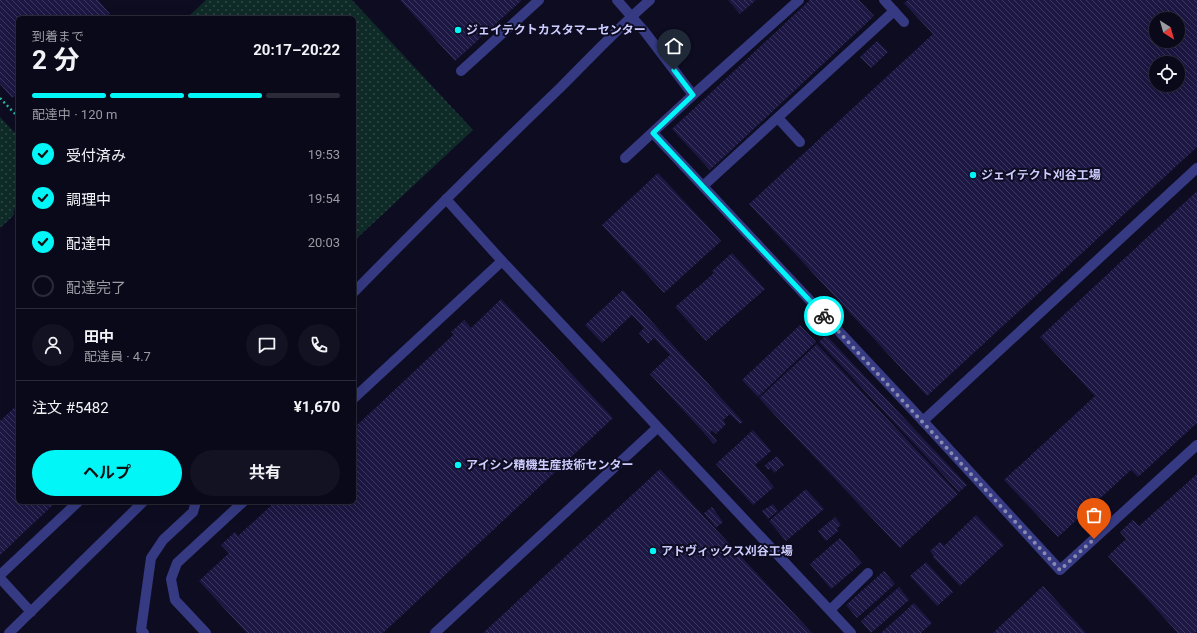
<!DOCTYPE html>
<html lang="ja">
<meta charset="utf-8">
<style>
:root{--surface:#0a0919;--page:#131222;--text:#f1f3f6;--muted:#999aa2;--line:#2a2a38;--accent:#00f6f7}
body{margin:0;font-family:Roboto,"Noto Sans JP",sans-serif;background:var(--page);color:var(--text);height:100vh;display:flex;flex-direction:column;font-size:15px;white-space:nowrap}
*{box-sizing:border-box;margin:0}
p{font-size:13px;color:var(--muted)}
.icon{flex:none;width:22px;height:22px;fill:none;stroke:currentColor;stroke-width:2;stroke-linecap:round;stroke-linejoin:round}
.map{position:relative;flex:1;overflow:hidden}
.details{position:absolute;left:16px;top:16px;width:340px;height:488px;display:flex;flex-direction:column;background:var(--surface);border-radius:6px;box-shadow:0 4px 16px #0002,0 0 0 1px var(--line)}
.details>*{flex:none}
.needle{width:26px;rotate:143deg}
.tools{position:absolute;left:1149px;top:12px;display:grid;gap:8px}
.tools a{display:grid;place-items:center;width:36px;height:36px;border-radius:50%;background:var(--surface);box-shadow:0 4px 16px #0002,0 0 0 1px var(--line);font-size:20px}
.pin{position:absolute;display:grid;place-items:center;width:34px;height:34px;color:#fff;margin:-41px -17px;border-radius:50% 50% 50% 0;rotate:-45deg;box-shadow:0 0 4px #0007}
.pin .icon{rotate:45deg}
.courier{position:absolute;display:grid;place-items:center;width:40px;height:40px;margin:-20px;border:3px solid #00f6f7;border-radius:50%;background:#fff;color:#222;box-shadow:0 1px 5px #0007}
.overview em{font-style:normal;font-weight:700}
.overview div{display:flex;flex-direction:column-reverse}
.overview{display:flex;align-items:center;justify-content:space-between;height:68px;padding:0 16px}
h1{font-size:26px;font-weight:700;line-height:30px}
.bar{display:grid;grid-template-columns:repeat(4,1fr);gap:6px 4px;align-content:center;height:48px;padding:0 16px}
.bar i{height:5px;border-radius:3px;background:var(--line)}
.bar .on{background:var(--accent)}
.bar p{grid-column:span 4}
.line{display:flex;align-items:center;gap:10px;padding:0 16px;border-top:1px solid var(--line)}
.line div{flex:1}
.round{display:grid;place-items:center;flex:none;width:42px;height:42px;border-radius:21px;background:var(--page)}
ol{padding:0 16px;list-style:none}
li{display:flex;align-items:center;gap:12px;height:44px}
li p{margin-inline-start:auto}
li .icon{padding:4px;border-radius:50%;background:var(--accent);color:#111;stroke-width:4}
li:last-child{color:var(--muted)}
li i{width:22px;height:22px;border:2px solid var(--line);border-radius:50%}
.action{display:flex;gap:8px;margin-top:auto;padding:8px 16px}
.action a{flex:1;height:46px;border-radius:24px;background:var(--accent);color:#111;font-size:16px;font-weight:700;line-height:46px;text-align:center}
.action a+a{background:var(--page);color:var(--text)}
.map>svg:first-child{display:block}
</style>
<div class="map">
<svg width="1197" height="633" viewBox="0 0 1197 633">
<defs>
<pattern id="green-dots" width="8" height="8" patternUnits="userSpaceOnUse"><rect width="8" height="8" fill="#0f2b28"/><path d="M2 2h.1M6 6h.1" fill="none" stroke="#314948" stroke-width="1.8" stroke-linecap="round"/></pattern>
<pattern id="building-back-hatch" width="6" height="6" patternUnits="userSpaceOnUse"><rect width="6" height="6" fill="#1c1743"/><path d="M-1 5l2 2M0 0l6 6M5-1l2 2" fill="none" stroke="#3c385f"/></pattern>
</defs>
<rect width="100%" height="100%" fill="#0e0c21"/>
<!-- green -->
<g fill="url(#green-dots)">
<path d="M206 0H352L473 130 354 241V18H187Z"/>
<path d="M0 117 18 136V194L13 216 0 228Z"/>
</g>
<!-- building -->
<g fill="url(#building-back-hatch)" fill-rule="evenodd">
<path d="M0 0H98L110 14 105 18H18V94L12 98 0 84Z"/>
<path d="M400 0H522L455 61Z"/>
<path d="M728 0H756L740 14Z"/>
<path d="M810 0H859L874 16 710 170 672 129Z"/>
<path d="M908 0H1197V147L927 396 749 204 933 34 904 3ZM1156 19H1178V41H1156ZM1156 63H1178V85H1156Z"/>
<path d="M877 41 888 52 871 68 860 57Z"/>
<path d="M658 173 721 241 664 293 602 225Z"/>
<path d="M1197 191V423L1138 477 1131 470 1058 537 1004 480 1095 396 1040 337Z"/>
<path d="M732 253 765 289 706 341 675 307 714 273 712 271Z"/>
<path d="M623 290 743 422 740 424 730 414 723 420 726 424 716 434 712 430 710 433 717 441 714 444 650 374 670 355 654 338 648 344 639 333 644 328 632 315 602 343 585 325Z"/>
<path d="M501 299 613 418 383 633H247L199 581 229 553 221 545 235 532 238 536 275 502H354V428L454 334 451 332 464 320 471 328Z"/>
<path d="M800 325 816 342 758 397 742 380Z"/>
<path d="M826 335 967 485 959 492 819 342Z"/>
<path d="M817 344 958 494 900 548 759 398Z"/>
<path d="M18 404V502H56L0 555V421Z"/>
<path d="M753 430 771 451 755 465 774 487 753 505 716 464Z"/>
<path d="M777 456 784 465 774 473 771 468 768 470 765 465Z"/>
<path d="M660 469 812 633H483Z"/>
<path d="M1197 474V631L1195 633H1178L1108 556 1126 539 1120 532 1133 520 1139 526Z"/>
<path d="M806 489 824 509 786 541 769 521Z"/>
<path d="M773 504 778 511 768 519 762 511Z"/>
<path d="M712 507 723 522 716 528 704 513Z"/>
<path d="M976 515 1004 545 960 586 933 557 934 556 930 551 940 542 944 546Z"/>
<path d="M835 517 841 525 837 528 838 531 826 541 818 531Z"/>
<path d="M840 538 862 563 831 589 810 564Z"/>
<path d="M926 562 953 592 937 606 910 576Z"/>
<path d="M884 571 895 584 857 618 846 605Z"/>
<path d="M1043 586 1086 633H993Z"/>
<path d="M899 587 909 600 871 633 861 621Z"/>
<path d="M914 603 932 623 921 633H881Z"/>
</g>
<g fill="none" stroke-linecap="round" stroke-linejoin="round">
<!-- path -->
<path stroke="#29b6a0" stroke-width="2.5" stroke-dasharray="2 3" stroke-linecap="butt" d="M0 98 18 117"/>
<!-- service -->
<g stroke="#353a82" stroke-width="10">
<path d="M884 0 904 22"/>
<path d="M631 16 645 32 693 95 799 0"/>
<path d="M461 71 539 0"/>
<path d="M778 118 800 142"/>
<path d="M653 133 923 421 1060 570 1197 445"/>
<path d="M625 158 693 95"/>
<path d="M703 186 894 11"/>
<path d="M446 199 502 261 851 633"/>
<path d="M354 398 502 261"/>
<path d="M923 421 1197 168"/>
<path d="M0 575 78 502"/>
<path d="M0 578 31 612"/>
<path d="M830 610 868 573"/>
<path d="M144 633 141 630 151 558 163 540 193 512 196 502"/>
<path d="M206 633 175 600 171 579 177 563 243 502"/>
<path d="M435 633 657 428"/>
</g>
<!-- minor -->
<g stroke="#353a82" stroke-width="10">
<path d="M617 0 631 16"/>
<path d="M354 292C422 223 491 154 561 87 590 58 619 27 650 0"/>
<path d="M9 633 143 502"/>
</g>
</g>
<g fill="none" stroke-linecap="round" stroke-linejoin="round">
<!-- done -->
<path stroke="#8a89b1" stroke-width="4" stroke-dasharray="0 7.2" d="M824 316 1060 570 1094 539"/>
<!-- route -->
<path stroke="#00f6f7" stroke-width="5" d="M674 70 693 95 653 133 824 316"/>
</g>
<!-- markers -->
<g fill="#00f6f7" stroke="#0e0c21" stroke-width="1.5">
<circle cx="458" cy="30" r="4"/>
<circle cx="973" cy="175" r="4"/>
<circle cx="458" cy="465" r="4"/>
<circle cx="653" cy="551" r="4"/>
</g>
<g text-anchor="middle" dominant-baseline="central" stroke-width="4" stroke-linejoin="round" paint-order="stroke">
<!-- poi labels -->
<g font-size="12" font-weight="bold" fill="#cdccff" stroke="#0e0c21" text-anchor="start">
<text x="466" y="30">ジェイテクトカスタマーセンター</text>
<text x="981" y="175">ジェイテクト刈谷工場</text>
<text x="466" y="465">アイシン精機生産技術センター</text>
<text x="661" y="551">アドヴィックス刈谷工場</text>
</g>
</g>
</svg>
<div class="tools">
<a><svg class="needle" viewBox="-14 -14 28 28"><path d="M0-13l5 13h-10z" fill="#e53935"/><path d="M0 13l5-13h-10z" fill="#999aa2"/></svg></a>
<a><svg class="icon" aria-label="locate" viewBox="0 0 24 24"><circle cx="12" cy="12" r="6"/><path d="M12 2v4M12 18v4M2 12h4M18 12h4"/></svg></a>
</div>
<div class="pin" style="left:1094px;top:539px;background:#ea580c"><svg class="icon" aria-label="bag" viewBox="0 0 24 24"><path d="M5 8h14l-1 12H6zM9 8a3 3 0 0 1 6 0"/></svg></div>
<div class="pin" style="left:674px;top:70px;background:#1f2937"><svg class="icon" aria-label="home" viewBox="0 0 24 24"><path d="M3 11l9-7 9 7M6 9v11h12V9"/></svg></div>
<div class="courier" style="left:824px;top:316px"><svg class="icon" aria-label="bike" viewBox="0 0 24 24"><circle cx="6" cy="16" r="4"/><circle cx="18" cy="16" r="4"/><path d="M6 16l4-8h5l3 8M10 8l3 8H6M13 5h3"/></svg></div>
<section class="details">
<div class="overview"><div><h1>2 分</h1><p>到着まで</p></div><em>20:17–20:22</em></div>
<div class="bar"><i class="on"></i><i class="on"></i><i class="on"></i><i></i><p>配達中 · 120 m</p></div>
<ol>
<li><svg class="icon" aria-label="check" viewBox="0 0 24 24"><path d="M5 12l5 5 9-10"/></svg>受付済み<p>19:53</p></li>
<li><svg class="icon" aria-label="check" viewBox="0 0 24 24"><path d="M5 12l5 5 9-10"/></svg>調理中<p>19:54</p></li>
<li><svg class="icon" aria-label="check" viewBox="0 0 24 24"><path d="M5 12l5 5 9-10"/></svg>配達中<p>20:03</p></li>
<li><i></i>配達完了</li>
</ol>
<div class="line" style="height:72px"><a class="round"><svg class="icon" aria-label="person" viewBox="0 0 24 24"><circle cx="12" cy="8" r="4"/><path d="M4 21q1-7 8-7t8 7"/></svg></a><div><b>田中</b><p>配達員 · 4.7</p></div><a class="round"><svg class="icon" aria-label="chat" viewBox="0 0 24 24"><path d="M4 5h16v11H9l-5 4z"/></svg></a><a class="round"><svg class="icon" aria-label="phone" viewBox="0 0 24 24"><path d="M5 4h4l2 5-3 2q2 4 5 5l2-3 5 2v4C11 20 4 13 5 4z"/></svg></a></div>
<div class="line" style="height:52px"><div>注文 #5482</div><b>¥1,670</b></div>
<div class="action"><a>ヘルプ</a><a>共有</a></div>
</section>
</div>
